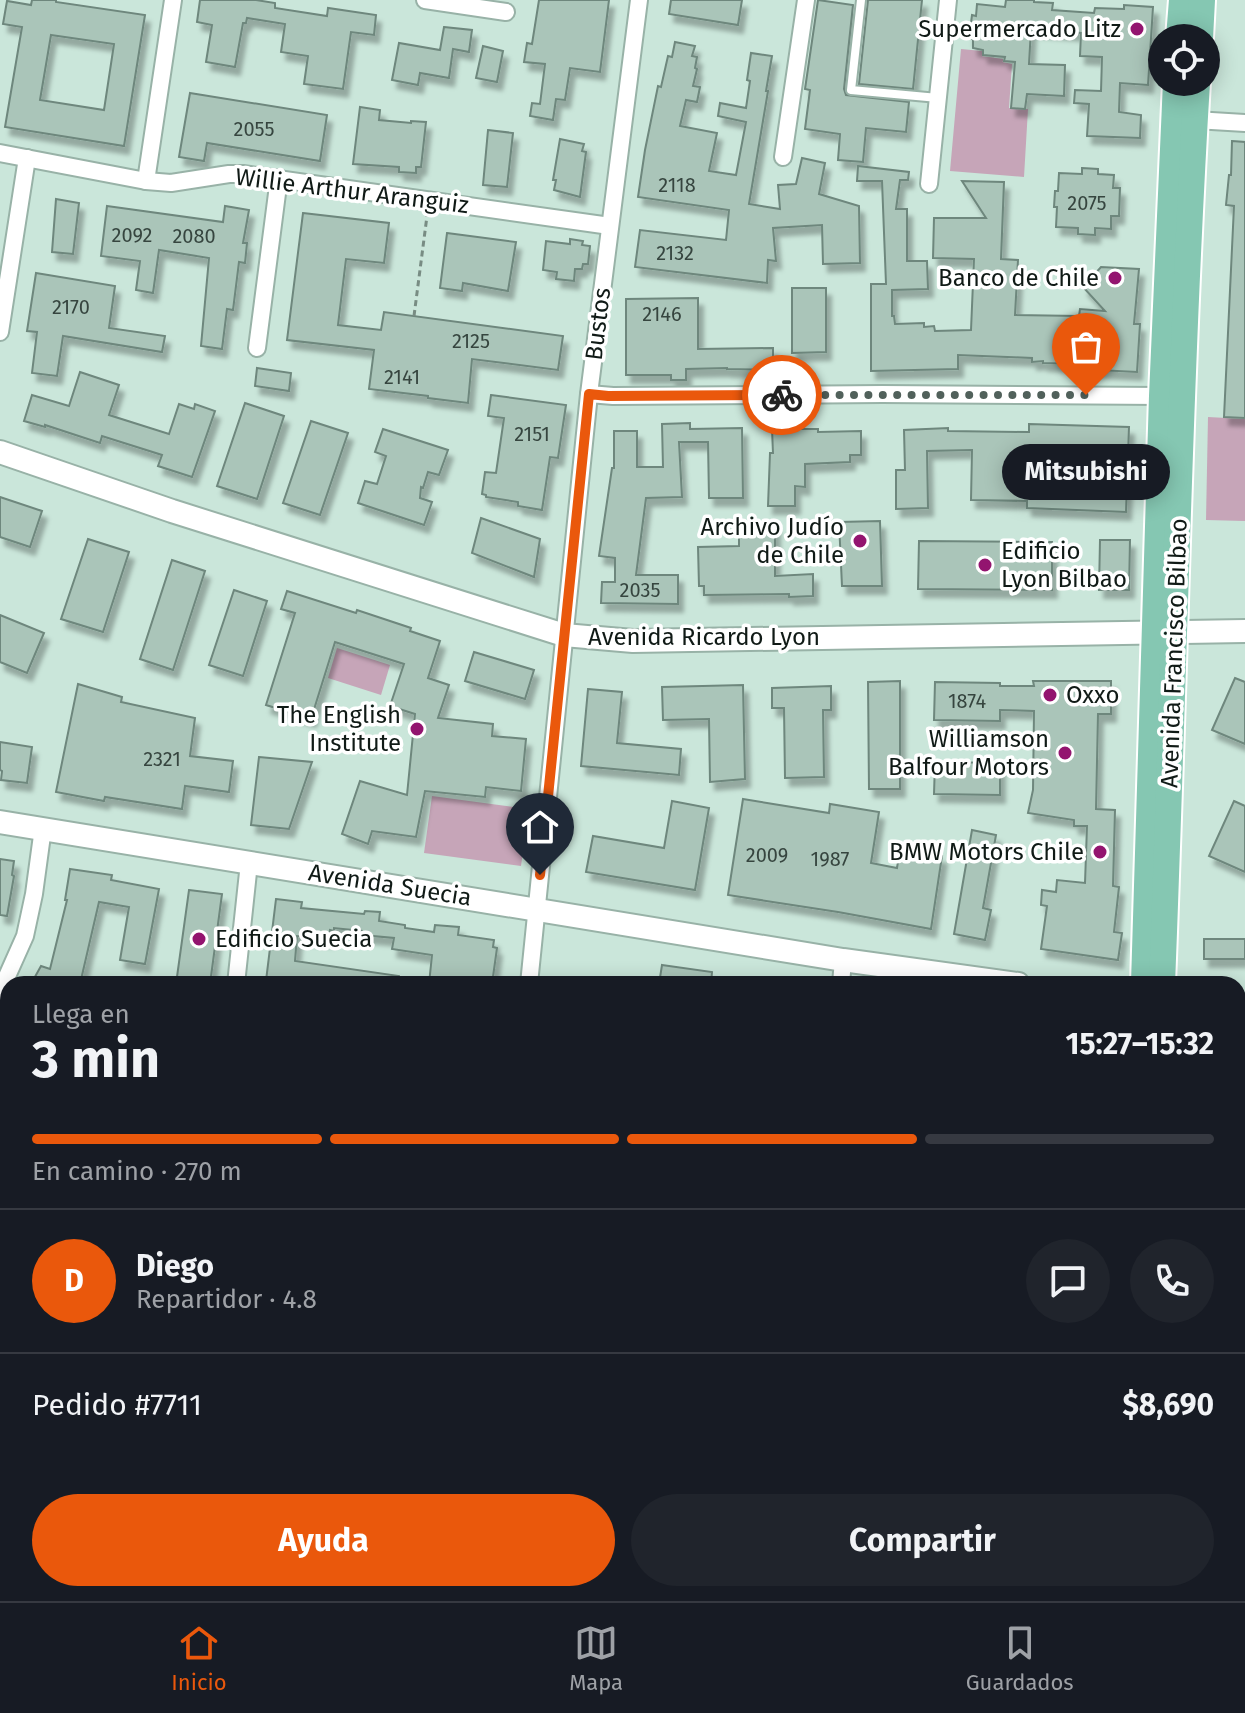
<!DOCTYPE html>
<html lang="es">
<meta charset="utf-8">
<style>
:root{--surface:#171b24;--page:#20242c;--text:#f1f3f6;--muted:#9ea1a6;--line:#363941;--accent:#ea580c}
body{margin:0;font-family:"Fira Sans",sans-serif;background:var(--page);color:var(--text);height:100vh;display:flex;flex-direction:column;font-size:30px;white-space:nowrap}
*{box-sizing:border-box;margin:0}
p{font-size:26px;color:var(--muted)}
.icon{flex:none;width:44px;height:44px;fill:none;stroke:currentColor;stroke-width:2;stroke-linecap:round;stroke-linejoin:round}
.map{position:relative;flex:1;overflow:hidden}
.drawer{position:absolute;left:0px;top:976px;width:1246px;height:626px;display:flex;flex-direction:column;background:var(--surface);border-radius:24px 24px 0 0;box-shadow:0 4px 20px #0003}
.drawer>*{flex:none}
.controls{position:absolute;left:1148px;top:24px;display:grid;gap:16px}
.controls a{display:grid;place-items:center;width:72px;height:72px;border-radius:50%;background:var(--surface);box-shadow:0 4px 20px #0003;font-size:40px}
.pin{position:absolute;display:grid;place-items:center;width:68px;height:68px;color:#fff;margin:-82px -34px;border-radius:50% 50% 50% 0;rotate:-45deg;box-shadow:0 0 8px #0007}
.pin .icon{rotate:45deg}
.courier{position:absolute;display:grid;place-items:center;width:80px;height:80px;margin:-40px;border:6px solid #ea580c;border-radius:50%;background:#fff;color:#222;box-shadow:0 2px 10px #0007}
.bubble{position:absolute;height:56px;border-radius:28px;background:var(--surface);box-shadow:0 4px 20px #0003;font-size:26px;font-weight:700;line-height:56px;text-align:center}
.headline em{font-style:normal;font-weight:700}
.headline div{display:flex;flex-direction:column-reverse}
.headline{display:flex;align-items:center;justify-content:space-between;height:136px;padding:0 32px}
h1{font-size:52px;font-weight:700;line-height:60px}
.bar{display:grid;grid-template-columns:repeat(4,1fr);gap:12px 8px;align-content:center;height:96px;padding:0 32px}
.bar i{height:10px;border-radius:6px;background:var(--line)}
.bar .on{background:var(--accent)}
.bar p{grid-column:span 4}
.line{display:flex;align-items:center;gap:20px;padding:0 32px;border-top:2px solid var(--line)}
.line div{flex:1}
.round{display:grid;place-items:center;flex:none;width:84px;height:84px;border-radius:42px;background:var(--page)}
.button{display:flex;gap:16px;margin-top:auto;padding:16px 32px}
.button a{flex:1;height:92px;border-radius:48px;background:var(--accent);color:#fff;font-size:32px;font-weight:700;line-height:92px;text-align:center}
.button a+a{background:var(--page);color:var(--text)}
.tab-bar{display:flex;justify-content:space-around;align-items:center;height:112px;border-top:2px solid var(--line);background:var(--surface);font-size:22px;color:var(--muted)}
.tab-bar a{display:grid;justify-items:center;gap:4px}
.tab-bar .on{color:var(--accent)}
.map>svg:first-child{display:block}
</style>
<div class="map">
<svg width="1245" height="1601" viewBox="0 0 1245 1601">
<defs>
<filter id="shadow"><feDropShadow dx="5" dy="8" stdDeviation="2" flood-color="#0004"/></filter>
</defs>
<rect width="100%" height="100%" fill="#cae6da"/>
<!-- green -->
<g fill="#c6a5b8">
<path d="M961 49 982 51V56L1003 59V62L1012 64 1009 108 1028 109 1024 177 950 171Z"/>
<path d="M1208 417 1245 419V521L1206 520Z"/>
<path d="M337 648 390 665 381 695 328 678Z"/>
<path d="M432 796 529 809 521 866 424 853Z"/>
<path d="M1238 1387H1245V1601H1166V1594H1238Z"/>
</g>
<!-- building -->
<g fill="#aac5b9" stroke="#6e877d" stroke-width="2" fill-rule="evenodd" filter="url(#shadow)">
<path d="M32 0H56V2L145 15 124 146 5 127 22 27 3 24 7 1 31 5ZM51 35 114 44 104 110 40 100Z"/>
<path d="M200 0H256L275 3V8L327 16 328 8 376 15 374 35 351 32 343 89 304 84 308 56 281 52 285 24 247 18 246 23H243L235 67 206 62 212 25 197 22Z"/>
<path d="M539 0H609L600 72 570 68 565 100 556 99 553 120 530 116 532 103 540 104 545 64 524 62 527 43 532 44Z"/>
<path d="M671 0H742L738 25 669 14Z"/>
<path d="M818 0 853 5 844 89 846 95 909 102 906 132 866 128 863 162 838 160 840 134 805 129 810 90 805 89Z"/>
<path d="M868 0H922L913 89 859 84Z"/>
<path d="M1006 0H1034V2L1053 3 1052 10 1094 13 1095 8 1124 9V5L1153 7 1148 85 1120 83 1119 112 1141 115 1140 138 1087 136 1089 104 1074 103 1075 90 1101 91 1102 57 1080 56 1081 33 1031 29 1029 64 1065 65 1064 96 1027 94 1025 109 1011 108 1015 62 1004 61 1005 57 983 55V50L973 48V39L969 38 972 15 976 16 977 4 1005 7Z"/>
<path d="M444 27 472 30 469 52 453 49 449 78 420 73 418 85 392 80 399 43 440 50Z"/>
<path d="M675 42 695 46 692 56 697 57 695 68 697 69 693 86 700 87 697 102 686 100 680 126 717 133 709 171 736 175 746 122 718 116 720 103 746 108 750 81 747 80 751 53 772 56 766 91H768L749 204 780 209 778 185 796 184 802 158 825 163 819 194 859 206 860 263 823 264 822 225 773 228 776 261 768 260 767 283 635 267 640 230 726 240 729 210 638 197 645 150 658 86 661 87 668 56 672 57Z"/>
<path d="M483 46 503 51 497 82 476 78Z"/>
<path d="M190 93 327 115 320 161 207 143 204 161 179 157Z"/>
<path d="M360 107 380 110 379 120 411 123V121L426 122 421 167H416V173L399 172V167L353 164Z"/>
<path d="M488 130 513 133 507 187 483 185Z"/>
<path d="M560 139 584 144 582 151 586 152 580 197 554 190 556 180H553Z"/>
<path d="M1232 141 1245 142V418L1224 417 1234 206 1226 205 1229 175H1231Z"/>
<path d="M858 166 909 172 908 180H900L896 209H907V261H927L928 289 892 290V316H894L895 324 924 323V327L934 326 935 331 971 330 974 259 933 258 934 218H986L962 181 1004 182 1001 259 1018 260 1015 315 1079 316 1080 309 1105 311 1083 287 1101 267 1139 269 1134 324H1140L1137 372 1077 369V364L1043 363V361L1032 362V358L958 355V369L871 371V284H886L882 181H857Z"/>
<path d="M1082 168 1098 169V174L1114 175 1113 188H1120L1119 216H1111V229L1095 228V235L1078 234V228L1056 227 1057 207H1054L1055 191H1058L1059 173 1082 174Z"/>
<path d="M56 199 79 203 73 254 52 252Z"/>
<path d="M107 206 223 222 225 206 249 210 243 243H247L245 263 239 262 233 310 227 309 222 349 201 346 209 258 159 250 153 293 136 290 140 261 101 256Z"/>
<path d="M303 213 389 223 384 263 346 259 338 325 381 330 384 312 563 336 558 370 472 359 468 403 428 398V396L369 389 374 350 287 340Z"/>
<path d="M447 233 516 242 508 291 463 283 462 291 440 288Z"/>
<path d="M570 239 583 241 582 245 590 246 588 264H583L582 269H575L574 281 556 279 557 272 543 270 546 241 570 244Z"/>
<path d="M36 273 115 286 109 328 165 336 162 352 63 336 57 376 32 373 37 332 27 331Z"/>
<path d="M792 288H826V352L792 353Z"/>
<path d="M698 298V349L773 348V370L727 369V368L686 369V380H671V375H626V299Z"/>
<path d="M257 368 291 373 289 391 255 386Z"/>
<path d="M80 372 119 385 109 415 169 434 179 404 194 409 195 404 215 411 192 477 158 466 162 455 102 436 100 443 45 425V427L24 421 32 395 69 406Z"/>
<path d="M491 395 566 405 558 458 550 457 542 510 518 506V502L486 497V495L482 494 485 472 496 473 504 418 488 416Z"/>
<path d="M245 403 284 416 257 499 217 486Z"/>
<path d="M311 421 348 433 320 515 283 503Z"/>
<path d="M690 423V429L742 428 743 498H709L708 442H679L682 497 646 498 636 575H678V604L601 603 602 582H615V558L599 556 612 468H614V431H637V467H663L662 424Z"/>
<path d="M1029 424 1129 427 1126 512 1027 508V501L971 500 972 450 927 451 928 508 896 509V470H905L904 430 948 428V431L1029 432Z"/>
<path d="M383 429 448 450 439 475 428 472 423 488 421 487 420 498 432 502 424 525 358 503 365 481 377 484 386 456 375 452Z"/>
<path d="M772 429H818V432L861 431V455H850V462L805 464V487L795 486V506H768L770 453H773Z"/>
<path d="M0 497 42 511 30 547 0 537Z"/>
<path d="M481 518 540 539 534 577 472 553Z"/>
<path d="M880 521 882 586H842L839 522Z"/>
<path d="M775 524V576L813 574V596L789 597V594L704 595V586H699L698 547 739 546V525Z"/>
<path d="M88 539 129 552 103 632 61 619Z"/>
<path d="M1100 540H1130L1129 590H1099Z"/>
<path d="M919 541 1052 542V590L918 589Z"/>
<path d="M172 560 205 571 173 670 140 659Z"/>
<path d="M234 590 267 601 243 676 209 665Z"/>
<path d="M287 591 356 613 357 610 411 628 410 631 440 641 428 678 449 685 438 718 493 724 492 736 526 739 521 791 486 787 485 797 425 791 416 837 372 831 368 844 342 834 360 781 407 795 415 714 390 706 404 664 335 642 311 719 266 705 295 613 281 609Z"/>
<path d="M0 615 44 633 27 673 0 662Z"/>
<path d="M474 652 534 670 525 699 465 681Z"/>
<path d="M1235 678 1245 682V744L1212 730Z"/>
<path d="M900 681V789H869L868 682Z"/>
<path d="M1033 681H1111V714H1098L1096 809 1115 810 1113 886 1119 887 1114 932 1122 933 1118 960 1041 949 1047 906 1041 905 1042 890 1056 892 1057 880 1085 883 1087 826H1074V820L1028 813 1033 790 1034 711 1000 710V721L934 720 935 682 1000 683V686H1034Z"/>
<path d="M78 684 122 697 121 702 195 718 190 756 233 761 229 792 185 786 182 809 105 797 104 801 56 792Z"/>
<path d="M743 685 745 779 710 782 709 719 663 720 662 687Z"/>
<path d="M831 686V710H823L824 777 785 778 784 708H772V688Z"/>
<path d="M588 689 622 692 617 743 681 749 679 775 581 766Z"/>
<path d="M0 742 32 747 27 783 1 780 2 771 0 770Z"/>
<path d="M259 757 312 762 289 829 251 825Z"/>
<path d="M935 762 1000 763V795L934 794Z"/>
<path d="M743 799 829 813 830 804 879 812 871 863 897 868 900 849 942 856 931 929 838 912 728 895Z"/>
<path d="M672 801 709 808 695 890 586 872 593 836 664 848Z"/>
<path d="M1234 801 1245 806V872L1209 856Z"/>
<path d="M972 830 996 835 983 908 991 910 985 940 954 934Z"/>
<path d="M0 859 14 861 12 875 14 876 7 916 0 915Z"/>
<path d="M70 869 112 875 111 880 159 889 145 964 120 960 129 907 99 902 80 984H31L41 966 50 969 67 900H65Z"/>
<path d="M189 890 222 894 210 984H176Z"/>
<path d="M276 899 302 902 301 908 364 914 365 911 380 912 379 921 405 925V928L434 932 435 925 459 927 458 935 494 940 493 947 497 948 492 984H429L432 955 392 949 394 938 362 935V931L334 928V931L330 930 329 939 297 936 295 961 399 976V984H288L266 981Z"/>
<rect x="1204" y="939" width="41" height="20"/>
<path d="M662 965 712 972 711 984H659Z"/>
</g>
<g fill="none" stroke-linecap="round" stroke-linejoin="round">
<defs>
<path id="lane" d="M861 0 851 90 938 98"/>
<g id="street">
<path d="M425 0 506 12"/>
<path d="M1195 120 1245 123"/>
<path d="M0 153 146 181 171 183 229 174H243L610 226"/>
<path d="M783 157 806 0"/>
<path d="M146 181 173 0"/>
<path d="M929 184 948 0"/>
<path d="M0 332 27 158"/>
<path d="M257 348 279 178"/>
<path d="M589 394 613 396 882 394 1162 396"/>
<path d="M236 984 249 863"/>
<path d="M529 984 589 394 639 0"/>
<path d="M841 984 843 960"/>
<path d="M0 992 25 936 34 894 43 828"/>
<path d="M464 1601 465 1594"/>
<path d="M796 1601V1594"/>
</g>
<g id="secondary">
<path d="M0 452 172 511 564 635 633 641 1245 631"/>
<path d="M0 822 843 960 1018 984"/>
<path d="M1238 1005H1245"/>
</g>
<g id="primary">
<path d="M1179 38 1182 0"/>
<path d="M1200 38 1202 0"/>
<path d="M1144 984 1162 396 1176 82"/>
<path d="M1162 984C1174 683 1179 382 1197 82"/>
<path d="M0 1257H8"/>
<path d="M0 1277H8"/>
<path d="M1238 1345 1245 1346"/>
<path d="M1238 1367H1245"/>
<path d="M1126 1601 1127 1594"/>
<path d="M1146 1601V1594"/>
</g>
</defs>
<!-- lane casing -->
<use href="#lane" stroke="#98b2a7" stroke-width="12"/>
<!-- street casing -->
<use href="#street" stroke="#98b2a7" stroke-width="20"/>
<!-- secondary casing -->
<use href="#secondary" stroke="#98b2a7" stroke-width="26"/>
<!-- primary casing -->
<use href="#primary" stroke="#fff" stroke-width="30"/>
<!-- path -->
<g stroke="#788c83" stroke-width="3" stroke-dasharray="6 4" stroke-linecap="butt">
<path d="M414 316 427 216"/>
<path d="M1238 1434 1245 1440"/>
<path d="M1238 1581 1245 1576"/>
<path d="M199 1601 200 1594"/>
<path d="M1210 1601 1220 1594"/>
</g>
<!-- lane -->
<use href="#lane" stroke="#fff" stroke-width="8"/>
<!-- street -->
<use href="#street" stroke="#fff" stroke-width="16"/>
<!-- secondary -->
<use href="#secondary" stroke="#fff" stroke-width="22"/>
<!-- primary -->
<use href="#primary" stroke="#85c7b2" stroke-width="26"/>
</g>
<g fill="none" stroke-linecap="round" stroke-linejoin="round">
<!-- done -->
<path stroke="#51615b" stroke-width="8" stroke-dasharray="0 14.4" d="M782 395H1086"/>
<!-- route -->
<path stroke="#ea580c" stroke-width="10" d="M540 875 589 394 608 396 782 395"/>
</g>
<!-- markers -->
<g fill="#93146f" stroke="#fff" stroke-width="3">
<circle cx="1137" cy="29" r="8"/>
<circle cx="1115" cy="278" r="8"/>
<circle cx="860" cy="541" r="8"/>
<circle cx="985" cy="565" r="8"/>
<circle cx="1050" cy="695" r="8"/>
<circle cx="417" cy="729" r="8"/>
<circle cx="1065" cy="753" r="8"/>
<circle cx="1100" cy="852" r="8"/>
<circle cx="199" cy="939" r="8"/>
</g>
<g text-anchor="middle" dominant-baseline="central" stroke-width="7" stroke-linejoin="round" paint-order="stroke">
<!-- number labels -->
<g font-size="20" fill="#36453f">
<text x="254" y="129">2055</text>
<text x="677" y="185">2118</text>
<text x="1087" y="203">2075</text>
<text x="132" y="235">2092</text>
<text x="194" y="236">2080</text>
<text x="675" y="253">2132</text>
<text x="71" y="307">2170</text>
<text x="662" y="314">2146</text>
<text x="471" y="341">2125</text>
<text x="402" y="377">2141</text>
<text x="532" y="434">2151</text>
<text x="640" y="590">2035</text>
<text x="967" y="701">1874</text>
<text x="162" y="759">2321</text>
<text x="767" y="855">2009</text>
<text x="830" y="859">1987</text>
</g>
<!-- poi labels -->
<g font-size="24" fill="#101a16" stroke="#fff" text-anchor="end">
<text x="1121" y="29">Supermercado Litz</text>
<text x="1099" y="278">Banco de Chile</text>
<text x="844" y="527">Archivo Judío<tspan x="844" dy="28">de Chile</tspan></text>
<text x="1001" y="551" text-anchor="start">Edificio<tspan x="1001" dy="28">Lyon Bilbao</tspan></text>
<text x="1066" y="695" text-anchor="start">Oxxo</text>
<text x="401" y="715">The English<tspan x="401" dy="28">Institute</tspan></text>
<text x="1049" y="739">Williamson<tspan x="1049" dy="28">Balfour Motors</tspan></text>
<text x="1084" y="852">BMW Motors Chile</text>
<text x="215" y="939" text-anchor="start">Edificio Suecia</text>
</g>
<!-- street labels -->
<g font-size="24" fill="#101a16" stroke="#fff">
<text transform="translate(352 191) rotate(7)">Willie Arthur Aranguiz</text>
<text transform="translate(598 324) rotate(-83)">Bustos</text>
<text x="704" y="637">Avenida Ricardo Lyon</text>
<text transform="translate(1174 653) rotate(-88)">Avenida Francisco Bilbao</text>
<text transform="translate(390 885) rotate(9)">Avenida Suecia</text>
</g>
</g>
</svg>
<div class="controls">
<a><svg class="icon" aria-label="locate" viewBox="0 0 24 24"><circle cx="12" cy="12" r="6"/><path d="M12 2v4M12 18v4M2 12h4M18 12h4"/></svg></a>
</div>
<div class="pin" style="left:1086px;top:395px;background:#ea580c"><svg class="icon" aria-label="bag" viewBox="0 0 24 24"><path d="M5 8h14l-1 12H6zM9 8a3 3 0 0 1 6 0"/></svg></div>
<div class="pin" style="left:540px;top:875px;background:#1f2937"><svg class="icon" aria-label="home" viewBox="0 0 24 24"><path d="M3 11l9-7 9 7M6 9v11h12V9"/></svg></div>
<div class="courier" style="left:782px;top:395px"><svg class="icon" aria-label="bike" viewBox="0 0 24 24"><circle cx="6" cy="16" r="4"/><circle cx="18" cy="16" r="4"/><path d="M6 16l4-8h5l3 8M10 8l3 8H6M13 5h3"/></svg></div>
<div class="bubble" style="left:1002px;top:444px;width:168px">Mitsubishi</div>
<section class="drawer">
<div class="headline"><div><h1>3 min</h1><p>Llega en</p></div><em>15:27–15:32</em></div>
<div class="bar"><i class="on"></i><i class="on"></i><i class="on"></i><i></i><p>En camino · 270 m</p></div>
<div class="line" style="height:144px"><b class="round" style="background:var(--accent);color:#fff">D</b><div><b>Diego</b><p>Repartidor · 4.8</p></div><a class="round"><svg class="icon" aria-label="chat" viewBox="0 0 24 24"><path d="M4 5h16v11H9l-5 4z"/></svg></a><a class="round"><svg class="icon" aria-label="phone" viewBox="0 0 24 24"><path d="M5 4h4l2 5-3 2q2 4 5 5l2-3 5 2v4C11 20 4 13 5 4z"/></svg></a></div>
<div class="line" style="height:104px"><div>Pedido #7711</div><b>$8,690</b></div>
<div class="button"><a>Ayuda</a><a>Compartir</a></div>
</section>
</div>
<nav class="tab-bar">
<a class="on"><svg class="icon" aria-label="home" viewBox="0 0 24 24"><path d="M3 11l9-7 9 7M6 9v11h12V9"/></svg>Inicio</a>
<a><svg class="icon" aria-label="map" viewBox="0 0 24 24"><path d="M3 6l6-2 6 2 6-2v14l-6 2-6-2-6 2zM9 4v14M15 6v14"/></svg>Mapa</a>
<a><svg class="icon" aria-label="saved" viewBox="0 0 24 24"><path d="M7 4h10v16l-5-4-5 4z"/></svg>Guardados</a>
</nav>
